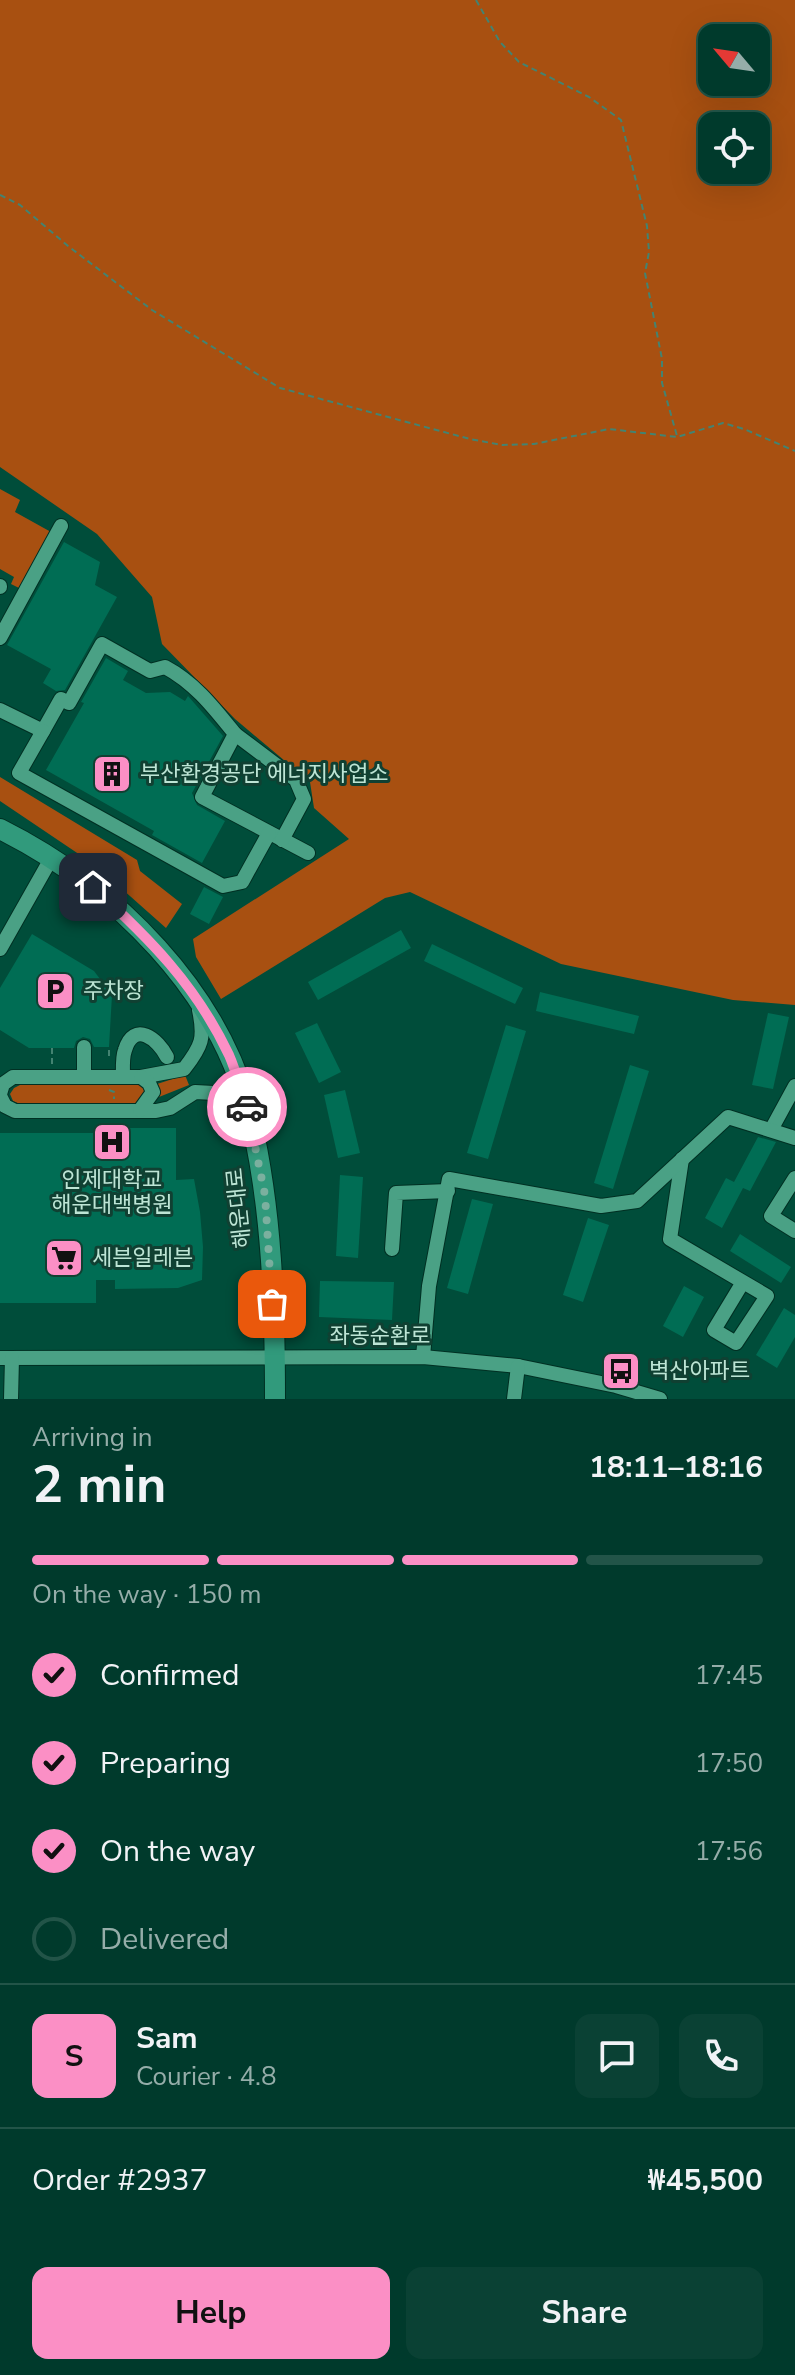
<!DOCTYPE html>
<meta charset="utf-8">
<style>
:root{--surface:#003a2c;--page:#0a4134;--text:#f1f3f6;--muted:#95ada9;--line:#225448;--accent:#fb8fc5}
body{margin:0;font-family:"Nunito Sans","Noto Sans KR",sans-serif;background:var(--page);color:var(--text);height:100vh;display:flex;flex-direction:column;font-size:30px;white-space:nowrap}
*{box-sizing:border-box;margin:0}
p{font-size:26px;color:var(--muted)}
.icon{flex:none;width:44px;height:44px;fill:none;stroke:currentColor;stroke-width:2;stroke-linecap:round;stroke-linejoin:round}
.map{position:relative;height:1399px;overflow:hidden}
.side{display:flex;flex-direction:column;background:var(--surface);flex:1}
.side>*{flex:none}
.needle{width:52px;rotate:299deg}
.tools{position:absolute;left:698px;top:24px;display:grid;gap:16px}
.tools a{display:grid;place-items:center;width:72px;height:72px;border-radius:16px;background:var(--surface);box-shadow:0 8px 32px #0002,0 0 0 2px var(--line);font-size:40px}
.pin{position:absolute;display:grid;place-items:center;width:68px;height:68px;color:#fff;margin:-34px;border-radius:16px;box-shadow:0 4px 12px #0006}
.courier{position:absolute;display:grid;place-items:center;width:80px;height:80px;margin:-40px;border:6px solid #fb8fc5;border-radius:50%;background:#fff;color:#222;box-shadow:0 2px 10px #0007}
.overview em{font-style:normal;font-weight:700}
.overview div{display:flex;flex-direction:column-reverse}
.overview{display:flex;align-items:center;justify-content:space-between;height:136px;padding:0 32px}
h1{font-size:52px;font-weight:700;line-height:60px}
.bar{display:grid;grid-template-columns:repeat(4,1fr);gap:12px 8px;align-content:center;height:96px;padding:0 32px}
.bar i{height:10px;border-radius:6px;background:var(--line)}
.bar .on{background:var(--accent)}
.bar p{grid-column:span 4}
.line{display:flex;align-items:center;gap:20px;padding:0 32px;border-top:2px solid var(--line)}
.line div{flex:1}
.round{display:grid;place-items:center;flex:none;width:84px;height:84px;border-radius:16px;background:var(--page)}
ol{padding:0 32px;list-style:none}
li{display:flex;align-items:center;gap:24px;height:88px}
li p{margin-inline-start:auto}
li .icon{padding:8px;border-radius:50%;background:var(--accent);color:#111;stroke-width:4}
li:last-child{color:var(--muted)}
li i{width:44px;height:44px;border:4px solid var(--line);border-radius:50%}
.button{display:flex;gap:16px;margin-top:auto;padding:16px 32px}
.button a{flex:1;height:92px;border-radius:16px;background:var(--accent);color:#111;font-size:32px;font-weight:700;line-height:92px;text-align:center}
.button a+a{background:var(--page);color:var(--text)}
.map>svg:first-child{display:block}
</style>
<div class="map">
<svg width="795" height="1399" viewBox="0 0 795 1399">
<rect width="100%" height="100%" fill="#004d3a"/>
<!-- green -->
<g fill="#a85011" fill-rule="evenodd">
<path d="M0 0H795V1005L733 1000 561 964 410 892 385 898 221 999 196 957 193 939 349 839 314 808 310 782 235 719 162 644 152 597 97 534 0 467ZM756 38V82H712V38ZM756 126V170H712V126Z"/>
<path d="M0 489 20 500 15 512 51 532 19 588 11 584 14 577 0 569Z"/>
<path d="M0 777 137 860 140 871 182 904 166 928 95 865 0 801Z"/>
<path d="M185 1075 189 1085 154 1099V1085Z"/>
<path d="M140 1084 148 1094 140 1104H20L13 1101 10 1094 14 1088 20 1085Z"/>
</g>
<!-- building -->
<g fill="#006d54">
<path d="M64 542 100 562 95 585 117 597 65 690 56 691 43 683 51 669 7 645Z"/>
<path d="M106 658 128 671 123 680 146 693 170 692 185 701 188 696 223 736 192 793 197 805 225 821 202 863 152 835 154 831 46 770 84 703 81 702Z"/>
<path d="M204 887 223 897 209 924 190 914Z"/>
<path d="M401 930 411 948 318 1000 308 982Z"/>
<path d="M32 934 94 971 112 995 109 1047H94L90 1039 83 1037 76 1041 74 1048H29L0 1030V988Z"/>
<path d="M432 944 523 988 515 1004 424 961Z"/>
<path d="M540 992 639 1016 634 1034 536 1011Z"/>
<path d="M768 1013 789 1017 773 1089 752 1085Z"/>
<path d="M317 1023 341 1072 319 1083 295 1033Z"/>
<path d="M506 1025 526 1031 488 1159 467 1153Z"/>
<path d="M630 1065 649 1071 613 1189 594 1183Z"/>
<path d="M345 1090 360 1153 338 1158 324 1095Z"/>
<path d="M124 1128H176V1180L194 1179 200 1212 203 1247 202 1280 178 1288 115 1289V1280H96V1303H0V1133H96V1148H123Z"/>
<path d="M758 1137 776 1142 750 1191 743 1188 722 1228 705 1218 726 1178 734 1182Z"/>
<path d="M340 1175 363 1177 358 1258 336 1256Z"/>
<path d="M472 1199 493 1204 468 1294 447 1288Z"/>
<path d="M588 1218 609 1225 583 1302 563 1295Z"/>
<path d="M740 1234 791 1267 781 1283 730 1251Z"/>
<path d="M320 1281 394 1282 392 1320 319 1317Z"/>
<path d="M684 1286 704 1297 683 1337 663 1326Z"/>
<path d="M784 1308 795 1315V1337L777 1368 756 1355Z"/>
</g>
<g fill="none" stroke-linecap="round" stroke-linejoin="round">
<defs>
<g id="minor">
<path d="M0 586V587"/>
<path d="M0 638 61 526"/>
<path d="M0 710 43 731 61 699 69 703 102 644 150 671 165 667C195 683 214 708 235 734L202 797 308 853"/>
<path d="M43 731 19 773 223 886 242 882 269 833"/>
<path d="M235 734 296 780 304 799 282 840"/>
<path d="M0 949 52 857"/>
<path d="M84 1077V1047"/>
<path d="M123 1077C123 1068 122 1058 125 1050 134 1020 158 1039 167 1057"/>
<path d="M0 1094 3 1084 13 1077H141L184 1069C202 1046 205 1038 199 1010"/>
<path d="M0 1096 5 1106 15 1111H156L170 1108 195 1092 214 1093 234 1102 248 1115"/>
<path d="M140 1110 153 1092 149 1083 141 1077"/>
<path d="M771 1130 795 1086"/>
<path d="M682 1159 670 1239 767 1296 736 1343 714 1330 743 1282"/>
<path d="M795 1178 771 1216 795 1231"/>
<path d="M392 1249 396 1193 448 1191"/>
<path d="M423 1357 429 1286 449 1179 601 1206 637 1201 728 1117 795 1138"/>
<path d="M0 1358 423 1357 518 1366 616 1386 660 1399"/>
<path d="M11 1399 12 1358"/>
<path d="M514 1399 518 1366"/>
</g>
<path id="major" d="M0 829C114 886 222 992 251 1120 272 1210 275 1307 275 1399"/>
</defs>
<!-- minor casing -->
<use href="#minor" stroke="#003023" stroke-width="16"/>
<!-- major casing -->
<use href="#major" stroke="#003023" stroke-width="22"/>
<!-- path -->
<g stroke="#438371" stroke-width="2" stroke-dasharray="6 4" stroke-linecap="butt">
<path d="M476 0 500 42 519 62 589 97 621 120 647 226 649 252 645 273 662 359V383L677 436"/>
<path d="M0 195 20 205 68 246 152 310 280 388 470 439 502 445 534 444 609 429 677 437 723 423 744 429 795 451"/>
<path d="M109 1056V1047"/>
<path d="M52 1064V1048"/>
<path d="M109 1090 114 1092V1099"/>
<path d="M113 1148V1125"/>
</g>
<!-- minor -->
<use href="#minor" stroke="#4aa185" stroke-width="14"/>
<!-- major -->
<use href="#major" stroke="#319a7c" stroke-width="20"/>
</g>
<g fill="none" stroke-linecap="round" stroke-linejoin="round">
<!-- done -->
<path stroke="#7bb09f" stroke-width="8" stroke-dasharray="0 14.4" d="M247 1107 265 1195 272 1304"/>
<!-- route -->
<path stroke="#fb8fc5" stroke-width="10" d="M93 887C149 938 196 985 229 1055 236 1071 241 1090 247 1107"/>
</g>
<!-- icons -->
<defs>
<symbol id="building-square" viewBox="-11 -11 22 22"><rect x="-9" y="-9" width="18" height="18" rx="4" fill="#fb8fc5" stroke="#104032"/><path d="M-4-6H4V6H1V3H-1V6H-4ZM-2.5-4.3h1.7v1.8h-1.7ZM.8-4.3h1.7v1.8H.8ZM-2.5-1h1.7V.8h-1.7ZM.8-1h1.7V.8H.8Z" fill="#111"/></symbol>
<symbol id="parking-square" viewBox="-11 -11 22 22"><rect x="-9" y="-9" width="18" height="18" rx="4" fill="#fb8fc5" stroke="#104032"/><path d="M-3.5-5.5H1a3.5 3.5 0 0 1 0 7H-1V5.5H-3.5ZM-1-3.4V-.6H.8a1.4 1.4 0 0 0 0-2.8Z" fill="#111"/></symbol>
<symbol id="hospital-square" viewBox="-11 -11 22 22"><rect x="-9" y="-9" width="18" height="18" rx="4" fill="#fb8fc5" stroke="#104032"/><path d="M-5-5h3v3.5h4V-5h3V5h-3V1.5h-4V5h-3Z" fill="#111"/></symbol>
<symbol id="supermarket-square" viewBox="-11 -11 22 22"><rect x="-9" y="-9" width="18" height="18" rx="4" fill="#fb8fc5" stroke="#104032"/><path d="M-6-5.5h2.5l.6 2H6L4.5 2H-2.5L-4.4-4H-6ZM-1.5 3.2a1.3 1.3 0 1 0 .1 0ZM3 3.2a1.3 1.3 0 1 0 .1 0Z" fill="#111"/></symbol>
<symbol id="bus-square" viewBox="-11 -11 22 22"><rect x="-9" y="-9" width="18" height="18" rx="4" fill="#fb8fc5" stroke="#104032"/><path d="M-5-6H5V4H4V6H2V4H-2V6H-4V4H-5ZM-3.5-4V0h7V-4ZM-3.5 1.2v1.5H-2V1.2ZM2 1.2v1.5H3.5V1.2Z" fill="#111"/></symbol>
</defs>
<g fill-rule="evenodd">
<use href="#building-square" x="90" y="752" width="44" height="44"/>
<use href="#parking-square" x="33" y="969" width="44" height="44"/>
<use href="#hospital-square" x="90" y="1120" width="44" height="44"/>
<use href="#supermarket-square" x="42" y="1236" width="44" height="44"/>
<use href="#bus-square" x="599" y="1349" width="44" height="44"/>
</g>
<g text-anchor="middle" dominant-baseline="central" stroke-width="6" stroke-linejoin="round" paint-order="stroke">
<!-- poi labels -->
<g font-size="22" fill="#bde5d5" stroke="#104032" text-anchor="start">
<text x="140" y="774">부산환경공단 에너지사업소</text>
<text x="83" y="991">주차장</text>
<text x="112" y="1180" text-anchor="middle">인제대학교<tspan x="112" dy="25">해운대백병원</tspan></text>
<text x="92" y="1258">세븐일레븐</text>
<text x="649" y="1371">벽산아파트</text>
</g>
<!-- street labels -->
<g font-size="22" fill="#bde5d5" stroke="#104032">
<text transform="translate(239 1208) rotate(-96)">해운대로</text>
<text x="380" y="1336">좌동순환로</text>
</g>
</g>
</svg>
<div class="tools">
<a><svg class="needle" viewBox="-14 -14 28 28"><path d="M0-13l5 13h-10z" fill="#e53935"/><path d="M0 13l5-13h-10z" fill="#95ada9"/></svg></a>
<a><svg class="icon" aria-label="locate" viewBox="0 0 24 24"><circle cx="12" cy="12" r="6"/><path d="M12 2v4M12 18v4M2 12h4M18 12h4"/></svg></a>
</div>
<div class="pin" style="left:272px;top:1304px;background:#ea580c"><svg class="icon" aria-label="bag" viewBox="0 0 24 24"><path d="M5 8h14l-1 12H6zM9 8a3 3 0 0 1 6 0"/></svg></div>
<div class="pin" style="left:93px;top:887px;background:#1f2937"><svg class="icon" aria-label="home" viewBox="0 0 24 24"><path d="M3 11l9-7 9 7M6 9v11h12V9"/></svg></div>
<div class="courier" style="left:247px;top:1107px"><svg class="icon" aria-label="car" viewBox="0 0 24 24"><path d="M5 17H2v-5l4-1 3-4h7l3 4 3 1v5h-3M9 17h6M6 11h13"/><circle cx="7" cy="17" r="2"/><circle cx="17" cy="17" r="2"/></svg></div>
</div>
<section class="side">
<div class="overview"><div><h1>2 min</h1><p>Arriving in</p></div><em>18:11–18:16</em></div>
<div class="bar"><i class="on"></i><i class="on"></i><i class="on"></i><i></i><p>On the way · 150 m</p></div>
<ol>
<li><svg class="icon" aria-label="check" viewBox="0 0 24 24"><path d="M5 12l5 5 9-10"/></svg>Confirmed<p>17:45</p></li>
<li><svg class="icon" aria-label="check" viewBox="0 0 24 24"><path d="M5 12l5 5 9-10"/></svg>Preparing<p>17:50</p></li>
<li><svg class="icon" aria-label="check" viewBox="0 0 24 24"><path d="M5 12l5 5 9-10"/></svg>On the way<p>17:56</p></li>
<li><i></i>Delivered</li>
</ol>
<div class="line" style="height:144px"><b class="round" style="background:var(--accent);color:#111">S</b><div><b>Sam</b><p>Courier · 4.8</p></div><a class="round"><svg class="icon" aria-label="chat" viewBox="0 0 24 24"><path d="M4 5h16v11H9l-5 4z"/></svg></a><a class="round"><svg class="icon" aria-label="phone" viewBox="0 0 24 24"><path d="M5 4h4l2 5-3 2q2 4 5 5l2-3 5 2v4C11 20 4 13 5 4z"/></svg></a></div>
<div class="line" style="height:104px"><div>Order #2937</div><b>₩45,500</b></div>
<div class="button"><a>Help</a><a>Share</a></div>
</section>
